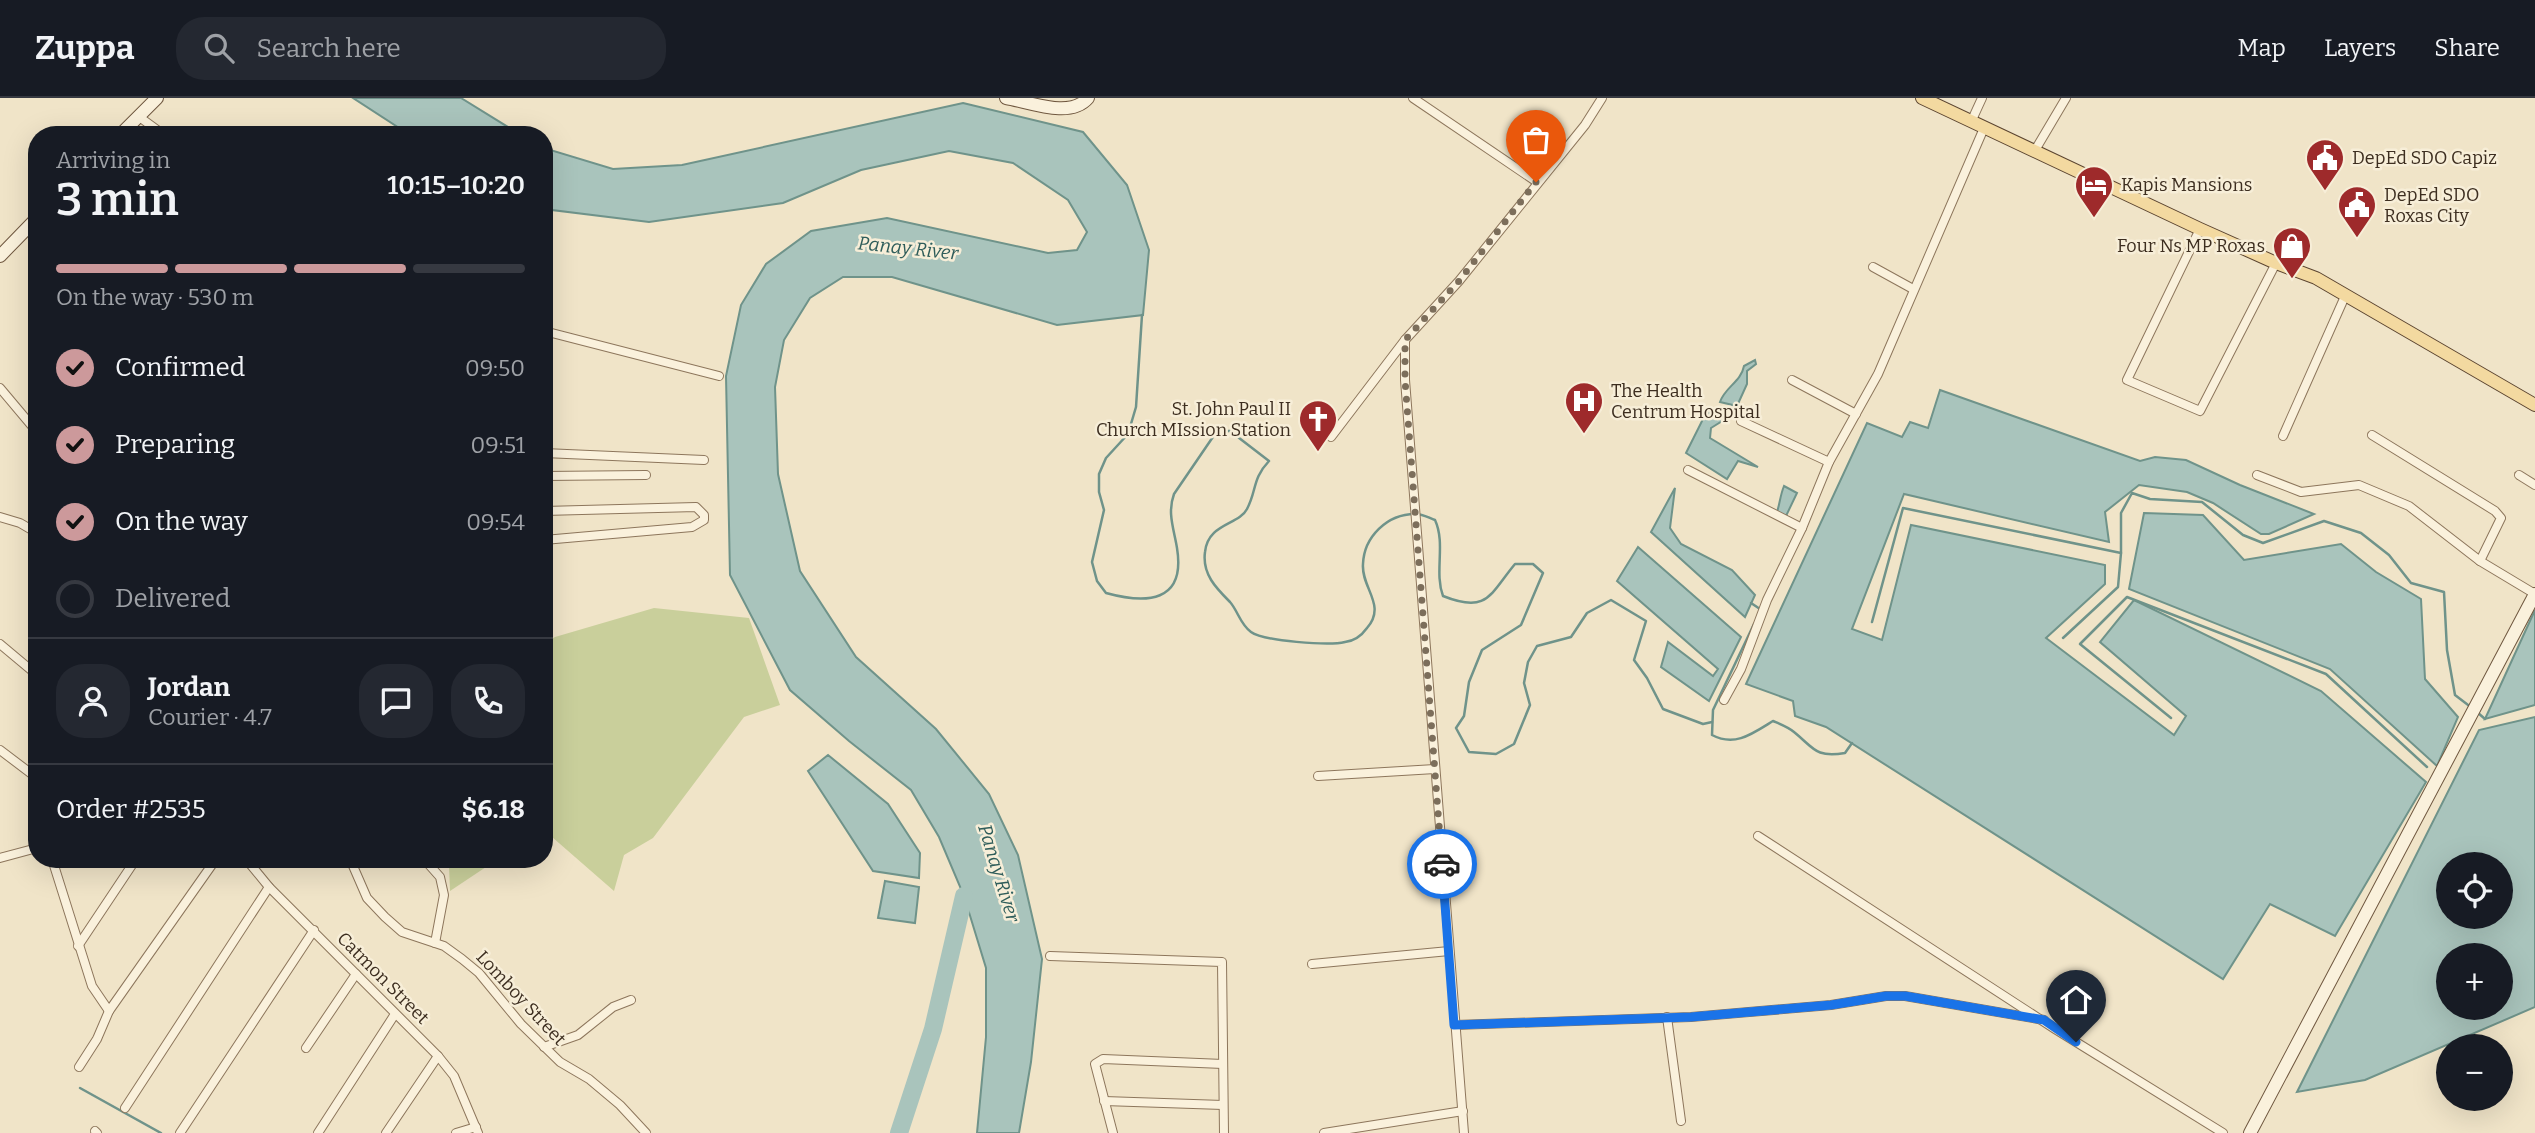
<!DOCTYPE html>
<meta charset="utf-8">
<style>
:root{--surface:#171b24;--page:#242831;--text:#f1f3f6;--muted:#9ea1a6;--line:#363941;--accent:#cc999b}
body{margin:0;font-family:Bitter,serif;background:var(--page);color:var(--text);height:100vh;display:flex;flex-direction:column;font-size:26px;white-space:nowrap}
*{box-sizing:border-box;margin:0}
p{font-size:23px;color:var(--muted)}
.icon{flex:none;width:38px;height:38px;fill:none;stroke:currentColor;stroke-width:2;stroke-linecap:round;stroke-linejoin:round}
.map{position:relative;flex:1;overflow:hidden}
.sheet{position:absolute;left:28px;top:28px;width:525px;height:742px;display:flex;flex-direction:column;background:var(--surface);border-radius:28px;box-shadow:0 7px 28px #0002}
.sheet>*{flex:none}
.buttons{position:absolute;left:2436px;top:754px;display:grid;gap:14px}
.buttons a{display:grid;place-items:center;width:77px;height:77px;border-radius:50%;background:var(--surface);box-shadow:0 7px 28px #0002;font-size:35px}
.pin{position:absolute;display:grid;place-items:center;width:60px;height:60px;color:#fff;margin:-72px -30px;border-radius:50% 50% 50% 0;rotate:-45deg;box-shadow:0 0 7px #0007}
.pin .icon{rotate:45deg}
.courier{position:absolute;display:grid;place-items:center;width:70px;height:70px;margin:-35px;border:5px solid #1a73e8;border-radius:50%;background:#fff;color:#222;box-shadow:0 2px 9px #0007}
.head em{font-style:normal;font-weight:600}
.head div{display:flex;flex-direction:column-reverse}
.head{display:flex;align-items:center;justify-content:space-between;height:119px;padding:0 28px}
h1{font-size:46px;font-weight:600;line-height:52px}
.bar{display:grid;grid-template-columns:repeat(4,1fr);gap:10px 7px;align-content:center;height:84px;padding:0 28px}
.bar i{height:9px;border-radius:5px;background:var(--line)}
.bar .selected{background:var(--accent)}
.bar p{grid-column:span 4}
.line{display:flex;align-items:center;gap:18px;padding:0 28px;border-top:2px solid var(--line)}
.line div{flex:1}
.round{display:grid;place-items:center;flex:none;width:74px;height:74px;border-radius:28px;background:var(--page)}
ol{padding:0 28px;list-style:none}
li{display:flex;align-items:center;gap:21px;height:77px}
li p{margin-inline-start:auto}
li .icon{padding:7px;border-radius:50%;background:var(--accent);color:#111;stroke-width:4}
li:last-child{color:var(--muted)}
li i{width:38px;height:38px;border:4px solid var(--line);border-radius:50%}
header{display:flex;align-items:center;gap:42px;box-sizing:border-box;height:98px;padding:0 35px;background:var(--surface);border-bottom:2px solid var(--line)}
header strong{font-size:33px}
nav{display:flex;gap:38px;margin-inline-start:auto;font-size:24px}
.search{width:490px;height:63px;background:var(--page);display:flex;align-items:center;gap:18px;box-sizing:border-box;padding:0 24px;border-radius:28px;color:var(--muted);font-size:26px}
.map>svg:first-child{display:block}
</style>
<header>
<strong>Zuppa</strong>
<div class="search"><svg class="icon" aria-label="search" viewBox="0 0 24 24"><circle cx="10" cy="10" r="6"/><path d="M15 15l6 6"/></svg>Search here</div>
<nav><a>Map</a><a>Layers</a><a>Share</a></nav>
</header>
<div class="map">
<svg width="2535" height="1035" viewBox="0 0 2535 1035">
<rect width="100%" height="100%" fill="#f0e4c8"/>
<!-- green -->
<g fill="#c9cf9b">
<path d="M654 510 749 520 780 607 744 619 653 740 624 757 614 793 544 732V546L555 539Z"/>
<path d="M454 761H492L486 769 450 793 449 768Z"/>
</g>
<!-- water -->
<g fill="#a9c4bc" stroke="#6f938a" stroke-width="2" fill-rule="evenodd">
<path d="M353 0H461L521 37H410Z"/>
<path d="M963 5 1083 34 1127 87 1149 152 1143 217 1057 227 892 179H843L810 200 784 242 775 289 778 376 800 473 856 559 936 631 989 696 1018 757 1042 861 1031 964 1019 1035H977L986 939V870L964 798 939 739 911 692 849 643 790 592 730 477 726 278 741 207 766 166 811 133 887 120 1048 155 1077 152 1087 134 1068 102 1013 65 949 53 861 72 783 105 649 124 544 111V50L613 71 682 67Z"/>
<path d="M1755 262 1756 266 1747 273V286L1737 308 1720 304C1725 289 1741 284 1744 268Z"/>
<path d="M1940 292 2140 363 2155 359 2186 362 2240 387 2314 416 2269 436H2261L2213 405 2187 394 2139 387 2105 414 2109 444 1904 396 1852 531 1882 542 1911 427 2105 467V486L2046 540 2174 637 2186 618 2100 544 2134 502 2321 593 2426 684 2335 838 2270 806 2223 881 1826 629 1795 618 1793 603 1746 586 1867 325 1902 339 1910 324 1928 330Z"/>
<path d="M1712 311 1727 320 1711 330 1710 340 1758 369 1738 363 1727 381 1686 355 1703 321Z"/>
<path d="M1784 388 1797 395 1786 418 1777 414C1780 405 1780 398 1784 388Z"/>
<path d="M1675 390 1670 430 1681 446 1732 472 1755 497 1745 519 1651 434Z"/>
<path d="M2144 415 2203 417 2244 462 2341 446 2376 474 2421 501 2425 581 2458 619 2437 668 2330 571 2129 491Z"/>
<path d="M1638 449 1741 539 1709 603 1661 569 1668 544 1713 578 1718 571 1617 483Z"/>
<path d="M2535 512V607L2485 621Z"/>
<path d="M2535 619V909L2365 982 2297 994 2479 632ZM2448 766H2501V819H2448ZM2448 858H2501V910H2448Z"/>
<path d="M828 657 888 706 920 755 919 780 873 773 808 673Z"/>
<path d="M885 783 919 789 915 825 878 820Z"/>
</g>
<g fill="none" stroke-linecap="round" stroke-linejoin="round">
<!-- stream -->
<g stroke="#6f938a" stroke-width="2.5">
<path d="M1142 217 1136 309 1128 336 1106 360 1099 376V394L1104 412 1092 464 1097 483 1106 495C1146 506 1186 505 1177 450 1174 431 1167 415 1174 396L1217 333H1230L1269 363C1252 381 1257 392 1247 411 1239 427 1208 425 1205 454 1202 476 1216 490 1230 504 1238 513 1240 526 1251 534 1263 543 1329 548 1345 544 1354 543 1362 537 1367 530 1387 507 1361 490 1363 466 1364 439 1387 416 1415 416 1421 415 1429 420 1435 422 1446 446 1434 474 1443 498 1488 516 1490 496 1515 466H1533L1543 475 1521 527 1482 552 1469 584 1464 618 1456 630 1469 654 1496 656 1514 646 1530 607 1524 585 1528 564 1537 548 1571 539 1587 515 1611 502 1646 523 1634 562 1647 580 1663 611 1703 626 1712 624"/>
<path d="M1751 505 1760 511"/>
<path d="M1872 524 1903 410 2121 455V415L2132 395 2150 401 2202 404 2243 437 2263 445 2324 423 2361 435 2389 457 2411 485 2444 494 2447 552 2455 597 2472 610"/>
<path d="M1754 526 1713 612 1712 637C1735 649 1752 636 1773 623 1780 626 1788 629 1794 634 1814 650 1815 660 1845 655L1852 645"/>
<path d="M2063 540 2118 489 2121 455"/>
<path d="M2477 614 2485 621"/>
<path d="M2171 620 2080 546 2127 499 2326 576 2427 669"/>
<path d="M80 990 161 1035"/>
</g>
<!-- river -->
<path stroke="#a9c4bc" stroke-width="18" d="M899 1035 933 931 964 798"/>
<defs>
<g id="street">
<path d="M1413 0 1537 84"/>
<path d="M138 18 164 37"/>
<path d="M1971 24 1982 0"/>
<path d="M2034 54 2066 0"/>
<path d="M2200 131 2127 282 2200 313 2276 165"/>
<path d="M1873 169 1913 191"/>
<path d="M544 233 719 278"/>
<path d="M1405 242V282L1464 1035"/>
<path d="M1792 282 1856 316"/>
<path d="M0 290 37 334"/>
<path d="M1741 323 1829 364"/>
<path d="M2372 337 2495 413 2501 420 2480 463"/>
<path d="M2283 338 2346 196"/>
<path d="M1331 339 1405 242 1459 183 1585 27 1602 0"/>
<path d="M544 355 704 362"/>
<path d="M1688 372 1802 430"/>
<path d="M2257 377 2301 394 2359 387 2409 408 2480 463 2535 496"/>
<path d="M2519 377 2535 387"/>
<path d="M544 378 646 377"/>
<path d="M544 413 696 409 704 417V422L692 429 544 442"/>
<path d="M0 419 20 425 37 435"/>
<path d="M0 546 37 577"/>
<path d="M1724 602 1741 571 1767 502 1802 430 1829 364 1878 276 1984 30"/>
<path d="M0 652 37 680"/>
<path d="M1318 678 1435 671"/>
<path d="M1758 738 2055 931 2223 1035"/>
<path d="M0 760 37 750"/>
<path d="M52 761 92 888 109 913"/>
<path d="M246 761 269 789 438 958 454 978 478 1035"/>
<path d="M350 761 367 800 385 819 402 834 444 848 462 861 479 875 521 926 560 964 589 981 620 1007 646 1035"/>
<path d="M424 761 440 779 444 797 435 845"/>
<path d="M78 848 136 761"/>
<path d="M1050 858 1222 864 1224 1035"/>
<path d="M1312 866 1449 853"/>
<path d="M1667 919 1681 1023"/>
<path d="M1455 927 1691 919 1831 907 1886 898H1905L2044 922"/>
<path d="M544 949 578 937 613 909 631 902"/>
<path d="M306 950 356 876"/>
<path d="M79 969 97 941 109 913 216 761"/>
<path d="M1104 1003 1223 1007"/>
<path d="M125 1010 269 789"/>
<path d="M95 1033 97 1035"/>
<path d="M180 1035 314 832"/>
<path d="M318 1035 395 916"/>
<path d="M386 1035 438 958"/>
<path d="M456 1035 476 1029"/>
<path d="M1113 1035 1095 966 1103 961 1223 966"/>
<path d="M1324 1035 1463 1013"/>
</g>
<g id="secondary">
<path d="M1006 0C1030 4 1070 21 1088 0"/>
<path d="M120 37 157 0"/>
<path d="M0 158 37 120"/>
<path d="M2250 1035 2535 496"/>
</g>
<path id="primary" d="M1922 0 2200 131 2276 165 2316 180 2535 307"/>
</defs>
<!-- street casing -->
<use href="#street" stroke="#8d765c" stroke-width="10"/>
<!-- secondary casing -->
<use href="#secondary" stroke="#6f573f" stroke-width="14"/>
<!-- primary casing -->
<use href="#primary" stroke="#5b4430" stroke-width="14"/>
<!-- street -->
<use href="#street" stroke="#faf1dc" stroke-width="8"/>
<!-- secondary -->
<use href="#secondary" stroke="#faf1dc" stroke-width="12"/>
<!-- primary -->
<use href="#primary" stroke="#f3d9a0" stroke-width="12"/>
</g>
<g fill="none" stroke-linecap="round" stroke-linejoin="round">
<!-- done -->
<path stroke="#7c6e5b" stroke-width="7" stroke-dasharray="0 12.6" d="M1442 766 1405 282V242L1459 183 1536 84"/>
<!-- route -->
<path stroke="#1a73e8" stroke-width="9" d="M1442 766 1454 927 1691 919 1831 907 1886 898H1905L2044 922 2076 944"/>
</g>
<!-- icons -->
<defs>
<symbol id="civic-pin" viewBox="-11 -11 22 30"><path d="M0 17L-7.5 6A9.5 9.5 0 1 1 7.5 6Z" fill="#9e2a2b" stroke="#f7eed8"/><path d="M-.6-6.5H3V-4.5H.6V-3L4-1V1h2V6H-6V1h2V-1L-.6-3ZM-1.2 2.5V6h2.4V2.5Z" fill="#fff"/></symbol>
<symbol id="hotel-pin" viewBox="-11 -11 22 30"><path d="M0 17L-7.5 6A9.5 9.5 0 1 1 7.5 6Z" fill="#9e2a2b" stroke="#f7eed8"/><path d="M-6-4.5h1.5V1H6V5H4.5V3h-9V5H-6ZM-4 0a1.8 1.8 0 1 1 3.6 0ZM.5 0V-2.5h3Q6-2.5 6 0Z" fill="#fff"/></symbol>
<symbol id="shop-pin" viewBox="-11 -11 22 30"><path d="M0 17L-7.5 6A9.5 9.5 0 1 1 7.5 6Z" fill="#9e2a2b" stroke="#f7eed8"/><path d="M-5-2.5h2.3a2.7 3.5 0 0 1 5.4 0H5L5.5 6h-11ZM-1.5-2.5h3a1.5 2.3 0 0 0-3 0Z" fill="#fff"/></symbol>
<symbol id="hospital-pin" viewBox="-11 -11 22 30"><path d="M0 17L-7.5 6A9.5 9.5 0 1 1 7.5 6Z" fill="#9e2a2b" stroke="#f7eed8"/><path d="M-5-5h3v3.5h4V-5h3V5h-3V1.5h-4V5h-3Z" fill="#fff"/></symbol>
<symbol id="church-pin" viewBox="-11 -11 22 30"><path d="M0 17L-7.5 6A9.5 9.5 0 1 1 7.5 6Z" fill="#9e2a2b" stroke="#f7eed8"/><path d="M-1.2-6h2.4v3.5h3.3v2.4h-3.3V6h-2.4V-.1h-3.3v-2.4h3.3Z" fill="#fff"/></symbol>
</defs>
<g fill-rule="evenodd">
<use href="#civic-pin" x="2303" y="38" width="44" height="60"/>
<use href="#hotel-pin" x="2072" y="65" width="44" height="60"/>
<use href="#civic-pin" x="2335" y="85" width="44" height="60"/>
<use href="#shop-pin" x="2270" y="126" width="44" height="60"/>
<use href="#hospital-pin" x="1562" y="281" width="44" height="60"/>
<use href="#church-pin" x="1296" y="299" width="44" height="60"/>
</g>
<g text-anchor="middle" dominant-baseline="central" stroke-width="5" stroke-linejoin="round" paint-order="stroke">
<!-- poi labels -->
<g font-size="18" fill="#3d2e20" stroke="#f7eed8" text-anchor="start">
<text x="2352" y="60">DepEd SDO Capiz</text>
<text x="2121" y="87">Kapis Mansions</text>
<text x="2384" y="97">DepEd SDO<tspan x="2384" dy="21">Roxas City</tspan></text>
<text x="2265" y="148" text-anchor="end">Four Ns MP Roxas</text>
<text x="1611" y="293">The Health<tspan x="1611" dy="21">Centrum Hospital</tspan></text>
<text x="1291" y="311" text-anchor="end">St. John Paul II<tspan x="1291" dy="21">Church MIssion Station</tspan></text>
</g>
<!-- street labels -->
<g font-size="18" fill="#3d2e20" stroke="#f7eed8">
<text transform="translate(383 880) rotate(45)">Catmon Street</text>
<text transform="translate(521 900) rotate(47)">Lomboy Street</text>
</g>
<!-- water labels -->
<g font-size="19" font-style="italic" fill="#2f5d5a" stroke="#f7eed8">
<text transform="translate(908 150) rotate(6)">Panay River</text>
<text transform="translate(999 775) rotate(73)">Panay River</text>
</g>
</g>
</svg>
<div class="buttons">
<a><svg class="icon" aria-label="locate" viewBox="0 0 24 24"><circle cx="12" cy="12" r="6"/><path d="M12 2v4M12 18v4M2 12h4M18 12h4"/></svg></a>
<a>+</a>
<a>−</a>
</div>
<div class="pin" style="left:1536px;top:84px;background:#ea580c"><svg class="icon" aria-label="bag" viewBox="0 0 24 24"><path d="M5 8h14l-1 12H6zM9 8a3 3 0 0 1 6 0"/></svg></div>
<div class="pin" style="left:2076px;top:944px;background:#1f2937"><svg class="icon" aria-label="home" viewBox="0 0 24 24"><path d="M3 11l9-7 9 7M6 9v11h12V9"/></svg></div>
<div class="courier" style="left:1442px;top:766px"><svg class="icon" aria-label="car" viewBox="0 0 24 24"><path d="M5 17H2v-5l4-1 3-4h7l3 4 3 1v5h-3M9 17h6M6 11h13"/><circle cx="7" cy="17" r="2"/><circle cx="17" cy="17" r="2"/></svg></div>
<section class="sheet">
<div class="head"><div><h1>3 min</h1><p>Arriving in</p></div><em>10:15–10:20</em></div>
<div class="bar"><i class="selected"></i><i class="selected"></i><i class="selected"></i><i></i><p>On the way · 530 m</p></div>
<ol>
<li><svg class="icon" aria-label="check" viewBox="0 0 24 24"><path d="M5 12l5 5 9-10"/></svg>Confirmed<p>09:50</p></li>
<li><svg class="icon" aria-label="check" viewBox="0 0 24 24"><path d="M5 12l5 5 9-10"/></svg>Preparing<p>09:51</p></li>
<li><svg class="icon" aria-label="check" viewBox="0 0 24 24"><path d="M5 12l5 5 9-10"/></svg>On the way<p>09:54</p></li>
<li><i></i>Delivered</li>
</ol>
<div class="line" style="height:126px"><a class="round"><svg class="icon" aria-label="person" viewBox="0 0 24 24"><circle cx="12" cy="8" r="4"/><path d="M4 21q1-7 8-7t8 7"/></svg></a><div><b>Jordan</b><p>Courier · 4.7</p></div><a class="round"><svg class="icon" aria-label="chat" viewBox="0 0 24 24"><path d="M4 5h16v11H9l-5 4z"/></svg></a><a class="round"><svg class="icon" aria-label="phone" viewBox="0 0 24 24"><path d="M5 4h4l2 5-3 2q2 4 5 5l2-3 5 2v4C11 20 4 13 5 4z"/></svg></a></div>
<div class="line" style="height:91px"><div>Order #2535</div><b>$6.18</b></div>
</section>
</div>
